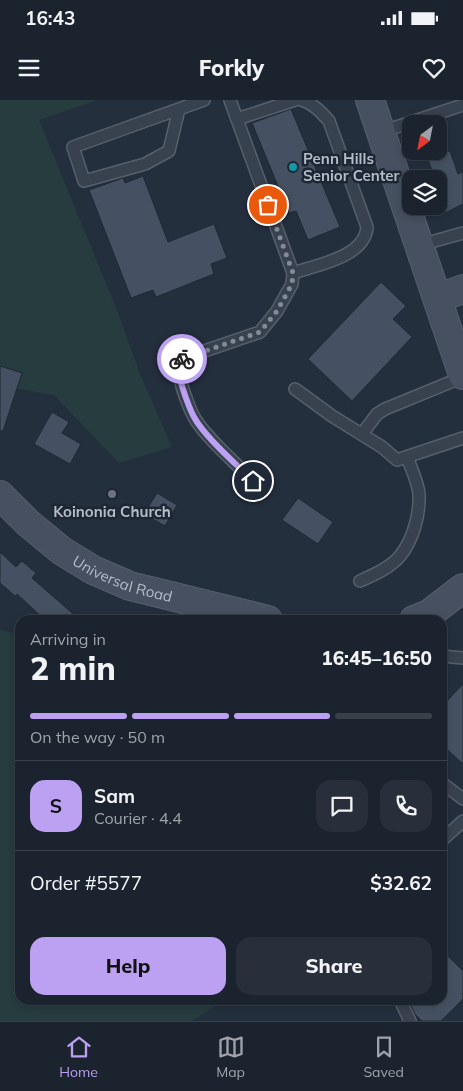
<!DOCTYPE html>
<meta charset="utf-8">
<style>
:root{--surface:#1b232e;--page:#282f3a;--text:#f1f3f6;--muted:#a0a4aa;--line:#39404a;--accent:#bca0f2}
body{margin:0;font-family:Mulish,sans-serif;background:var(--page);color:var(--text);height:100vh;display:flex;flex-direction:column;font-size:19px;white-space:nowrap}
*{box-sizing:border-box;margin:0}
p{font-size:16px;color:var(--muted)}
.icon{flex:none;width:28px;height:28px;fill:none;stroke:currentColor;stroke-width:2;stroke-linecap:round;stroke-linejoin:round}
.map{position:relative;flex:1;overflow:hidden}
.panel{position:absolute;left:15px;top:515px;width:432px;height:390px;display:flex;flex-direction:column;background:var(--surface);border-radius:15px;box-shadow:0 2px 8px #0003,0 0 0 1px var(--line)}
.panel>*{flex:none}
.needle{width:32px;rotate:212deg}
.controls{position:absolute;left:402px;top:15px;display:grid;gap:10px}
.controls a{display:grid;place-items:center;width:45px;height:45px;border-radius:10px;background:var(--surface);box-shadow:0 2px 8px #0003,0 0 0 1px var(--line);font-size:25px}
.pin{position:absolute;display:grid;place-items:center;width:42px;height:42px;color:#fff;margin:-21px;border:2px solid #fff;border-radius:50%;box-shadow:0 1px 5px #0007}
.courier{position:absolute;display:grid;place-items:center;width:50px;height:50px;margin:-25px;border:4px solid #bca0f2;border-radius:50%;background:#fff;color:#222;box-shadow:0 1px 6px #0007}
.head em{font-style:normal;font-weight:800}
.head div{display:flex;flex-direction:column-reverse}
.head{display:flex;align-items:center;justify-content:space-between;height:85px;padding:0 15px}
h1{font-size:32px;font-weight:800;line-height:38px}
.bar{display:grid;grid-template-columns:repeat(4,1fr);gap:8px 5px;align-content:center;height:60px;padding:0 15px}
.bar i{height:6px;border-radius:4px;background:var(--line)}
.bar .on{background:var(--accent)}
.bar p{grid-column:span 4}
.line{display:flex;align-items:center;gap:12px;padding:0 15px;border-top:1px solid var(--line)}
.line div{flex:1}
.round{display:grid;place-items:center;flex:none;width:52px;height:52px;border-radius:15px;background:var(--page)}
.button{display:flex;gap:10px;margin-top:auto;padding:10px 15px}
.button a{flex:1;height:58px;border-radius:15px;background:var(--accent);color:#111;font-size:20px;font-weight:800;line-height:58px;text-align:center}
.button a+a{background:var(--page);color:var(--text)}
.status{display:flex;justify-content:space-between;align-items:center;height:35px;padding:0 25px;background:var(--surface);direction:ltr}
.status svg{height:14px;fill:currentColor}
header{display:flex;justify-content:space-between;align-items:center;height:65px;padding:0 15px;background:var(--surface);font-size:22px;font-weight:800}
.dock{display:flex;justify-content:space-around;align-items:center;height:70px;border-top:1px solid var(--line);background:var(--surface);font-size:14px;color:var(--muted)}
.dock a{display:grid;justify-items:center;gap:2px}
.dock .on{color:var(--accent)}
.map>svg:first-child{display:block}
</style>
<div class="status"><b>16:43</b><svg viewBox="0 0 49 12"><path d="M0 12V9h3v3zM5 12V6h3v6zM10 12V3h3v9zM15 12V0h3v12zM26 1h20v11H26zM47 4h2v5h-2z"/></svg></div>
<header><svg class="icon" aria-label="menu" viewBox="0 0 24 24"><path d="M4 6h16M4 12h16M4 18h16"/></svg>Forkly<svg class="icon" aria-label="heart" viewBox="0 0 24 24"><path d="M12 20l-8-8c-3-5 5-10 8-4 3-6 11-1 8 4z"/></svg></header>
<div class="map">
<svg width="463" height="921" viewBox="0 0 463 921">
<rect width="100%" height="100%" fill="#242f3e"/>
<!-- green -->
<g fill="#263c3f">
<path d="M0 0H97L39 20 117 210 140 274 172 347 119 363 54 295 0 286Z"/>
<path d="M0 530 20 534V900H225L192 921H0Z"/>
</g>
<!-- building -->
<g fill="#455162" stroke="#1f2835">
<path d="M291 9 340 127 308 140 296 111 289 113 252 23Z"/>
<path d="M425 51H450L458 74 463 72V104L443 114 439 105V79H435Z"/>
<path d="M143 76 168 142 214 124 227 158 211 164 214 174 156 197 153 190 131 198 89 90 123 78 125 83Z"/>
<path d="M381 182 406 206 393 219 412 237 352 301 308 259Z"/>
<path d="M0 266 22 273 3 331H0Z"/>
<path d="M52 312 69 322 62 333 81 344 70 364 34 344Z"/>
<path d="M157 393 177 405 165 426 144 414Z"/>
<path d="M298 398 333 422 318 444 282 420Z"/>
<path d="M0 452 16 467 22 461 36 473 32 478 80 520H45L17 494 15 496 0 483Z"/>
<path d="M463 584V664L442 645V606Z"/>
<path d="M442 850 463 871V899L441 921H422L415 914 408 900H442Z"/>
</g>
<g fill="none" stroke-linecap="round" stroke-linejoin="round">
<defs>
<g id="lane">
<path d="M230 0 293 173 292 184 277 211 260 232 175 261C180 280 185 300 194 317 204 336 237 364 253 381"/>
<path d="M179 9 169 51 145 64 84 81 73 47 204 0"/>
<path d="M237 19 295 0"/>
<path d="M381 32 463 5"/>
<path d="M420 145 463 133"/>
<path d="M293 173C317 165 365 157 367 127L329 21C321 12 313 3 301 0"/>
<path d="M295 289 332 316 382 347 397 360 463 338"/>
<path d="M362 334 377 314 385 309 463 277"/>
<path d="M360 481C373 475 390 468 400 456 413 440 420 415 419 394 418 382 411 368 407 357"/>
<path d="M442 556 463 558"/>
<path d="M442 683 463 699"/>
<path d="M442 740 463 721"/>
<path d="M400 900 410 921"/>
</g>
<g id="secondary">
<path d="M370 0 463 275"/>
<path d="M438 198 463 189"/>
<path id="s1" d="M0 395 28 423 62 451 93 470 130 486 268 520"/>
<path d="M414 520 429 514 463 488"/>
</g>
</defs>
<!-- lane casing -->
<use href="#lane" stroke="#565f6c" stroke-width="14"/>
<!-- secondary casing -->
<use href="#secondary" stroke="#565f6c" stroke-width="30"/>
<!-- lane -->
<use href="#lane" stroke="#38414e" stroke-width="11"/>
<!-- secondary -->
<use href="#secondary" stroke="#465061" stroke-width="28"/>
</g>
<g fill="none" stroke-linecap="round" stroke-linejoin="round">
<!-- done -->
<path stroke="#828b98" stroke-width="5" stroke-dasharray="0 9" d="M182 259 260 232 277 211 292 184 293 173 268 105"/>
<!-- route -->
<path stroke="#bca0f2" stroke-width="6" d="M182 259 175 261C180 280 185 300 194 317 204 336 237 365 253 381"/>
</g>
<!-- markers -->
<circle fill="#0f9aa8" stroke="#1d2633" stroke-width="2" cx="293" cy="67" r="5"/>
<circle fill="#6b7280" stroke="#1d2633" stroke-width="2" cx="112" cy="394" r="5"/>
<g text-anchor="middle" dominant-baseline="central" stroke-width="5" stroke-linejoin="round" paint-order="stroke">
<!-- poi labels -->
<g font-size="15" font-weight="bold" fill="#b4bcc9" stroke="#1d2633" text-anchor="start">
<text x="303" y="58">Penn Hills<tspan x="303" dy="17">Senior Center</tspan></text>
<text x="112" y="411" text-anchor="middle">Koinonia Church</text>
</g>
<!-- street labels -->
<g font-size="15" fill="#b4bcc9" stroke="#1d2633">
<text stroke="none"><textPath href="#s1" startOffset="151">Universal Road</textPath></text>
</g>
</g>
</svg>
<div class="controls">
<a><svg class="needle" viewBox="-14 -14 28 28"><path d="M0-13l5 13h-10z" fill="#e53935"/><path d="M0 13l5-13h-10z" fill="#a0a4aa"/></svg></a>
<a><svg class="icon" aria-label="layers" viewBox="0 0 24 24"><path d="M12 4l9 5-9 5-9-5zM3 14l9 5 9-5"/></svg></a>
</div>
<div class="pin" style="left:268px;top:105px;background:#ea580c"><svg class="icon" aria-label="bag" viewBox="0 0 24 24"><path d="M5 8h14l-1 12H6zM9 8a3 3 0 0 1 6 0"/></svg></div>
<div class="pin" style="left:253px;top:381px;background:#1f2937"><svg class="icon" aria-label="home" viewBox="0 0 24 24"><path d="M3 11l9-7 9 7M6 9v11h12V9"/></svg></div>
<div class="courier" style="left:182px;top:259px"><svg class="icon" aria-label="bike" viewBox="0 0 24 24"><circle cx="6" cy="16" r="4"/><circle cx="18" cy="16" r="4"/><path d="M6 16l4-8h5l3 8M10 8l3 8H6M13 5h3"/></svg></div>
<section class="panel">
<div class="head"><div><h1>2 min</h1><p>Arriving in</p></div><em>16:45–16:50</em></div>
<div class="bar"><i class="on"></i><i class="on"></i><i class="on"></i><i></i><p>On the way · 50 m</p></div>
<div class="line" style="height:90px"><b class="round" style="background:var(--accent);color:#111">S</b><div><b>Sam</b><p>Courier · 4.4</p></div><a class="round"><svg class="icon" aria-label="chat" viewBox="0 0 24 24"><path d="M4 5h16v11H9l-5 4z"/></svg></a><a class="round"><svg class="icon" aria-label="phone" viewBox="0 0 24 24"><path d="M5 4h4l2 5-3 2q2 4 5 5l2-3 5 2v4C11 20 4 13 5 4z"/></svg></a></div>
<div class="line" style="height:65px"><div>Order #5577</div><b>$32.62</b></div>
<div class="button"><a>Help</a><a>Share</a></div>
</section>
</div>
<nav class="dock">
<a class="on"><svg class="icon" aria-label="home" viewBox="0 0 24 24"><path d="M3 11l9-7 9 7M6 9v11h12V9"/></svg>Home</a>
<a><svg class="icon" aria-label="map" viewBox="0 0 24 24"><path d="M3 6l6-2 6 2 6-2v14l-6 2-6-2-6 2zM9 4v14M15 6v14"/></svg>Map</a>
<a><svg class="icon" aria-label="saved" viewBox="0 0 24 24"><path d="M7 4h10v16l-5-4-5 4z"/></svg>Saved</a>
</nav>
